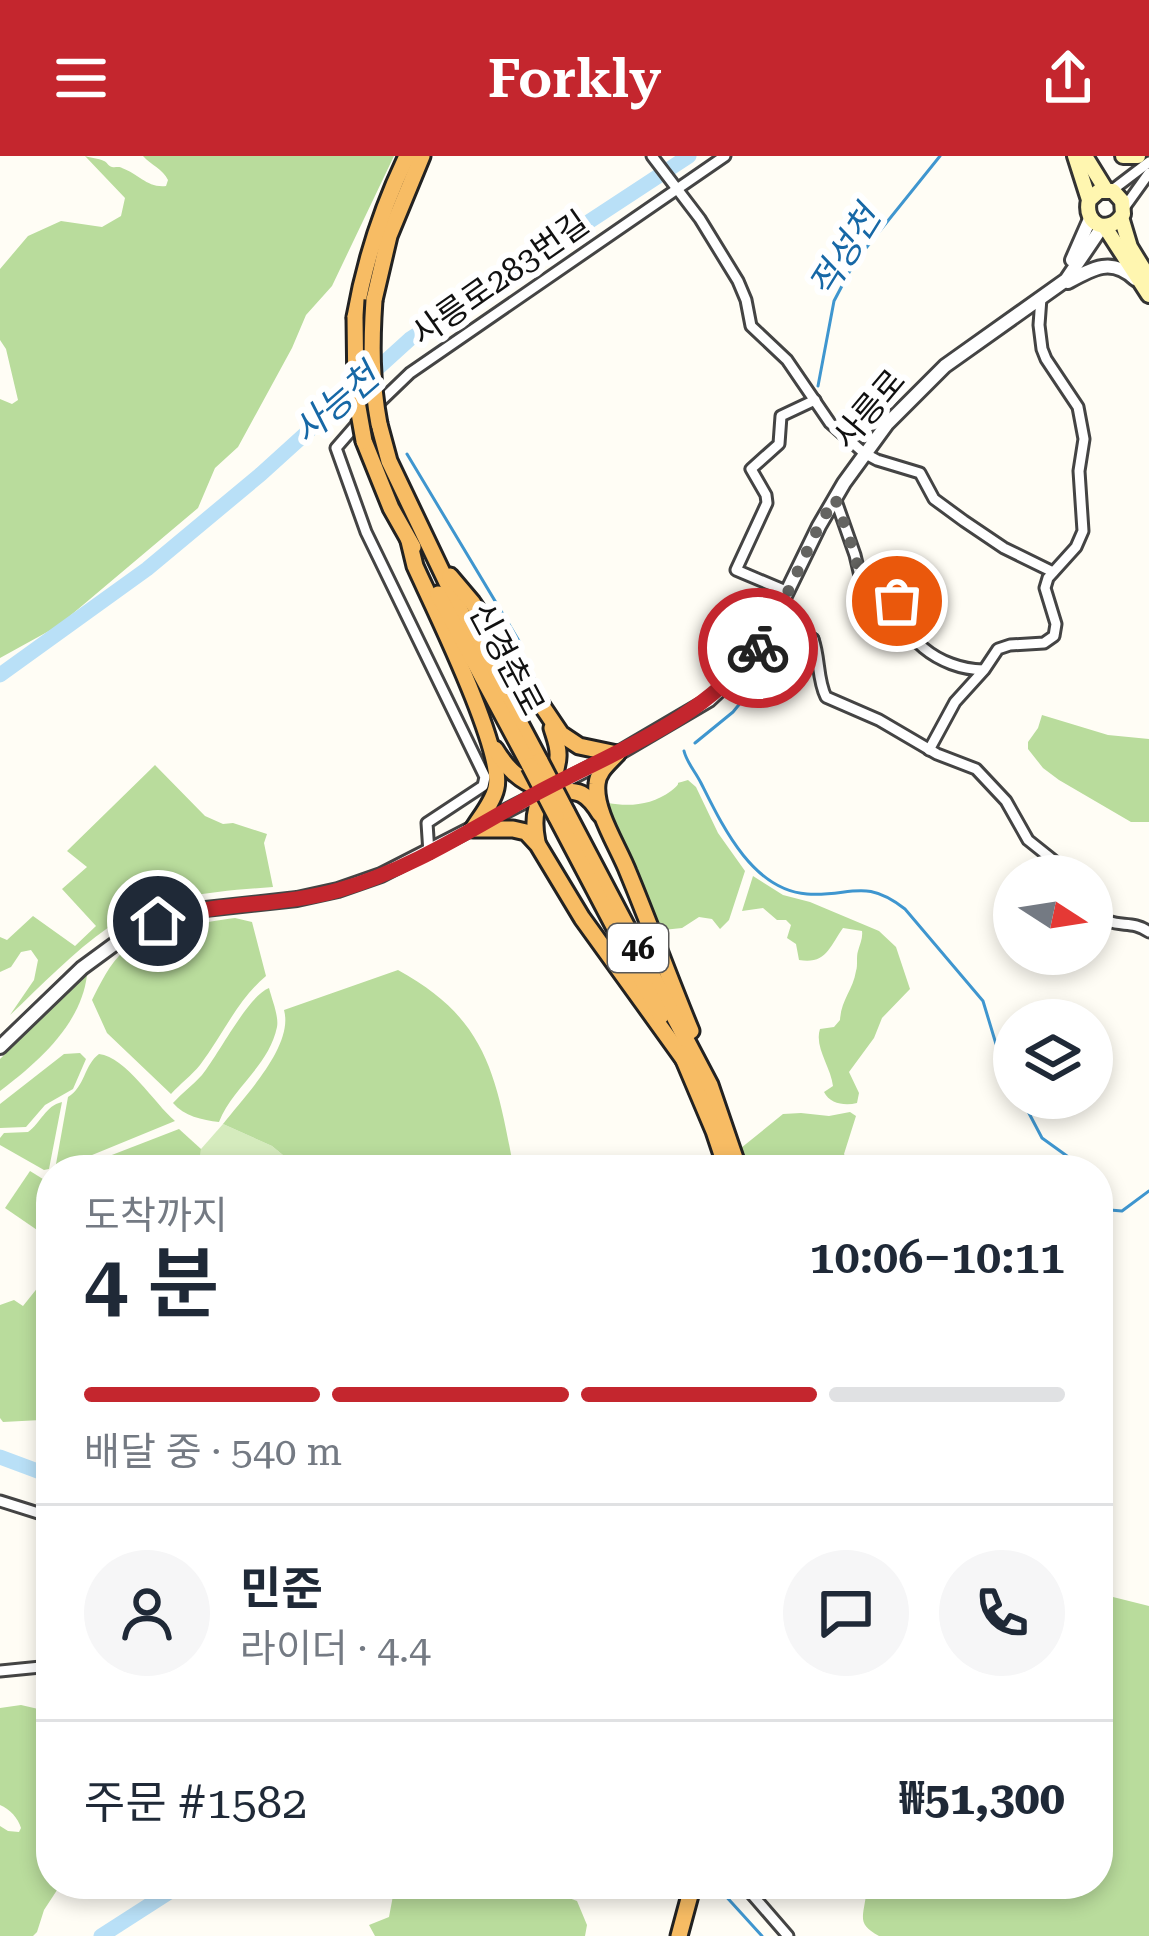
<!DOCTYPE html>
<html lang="ko">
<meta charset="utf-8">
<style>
:root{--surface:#fff;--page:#f6f6f7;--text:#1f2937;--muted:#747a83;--line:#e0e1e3;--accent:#c4262e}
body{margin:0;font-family:"Roboto Serif","Noto Sans KR",serif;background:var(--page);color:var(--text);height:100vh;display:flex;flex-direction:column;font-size:45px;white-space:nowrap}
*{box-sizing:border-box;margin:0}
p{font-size:39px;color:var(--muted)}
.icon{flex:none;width:66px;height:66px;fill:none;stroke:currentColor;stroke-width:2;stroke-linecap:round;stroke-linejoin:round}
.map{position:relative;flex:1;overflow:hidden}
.side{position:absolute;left:36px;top:999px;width:1077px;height:744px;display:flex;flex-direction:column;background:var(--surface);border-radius:48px;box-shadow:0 6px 18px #0003}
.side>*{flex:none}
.needle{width:78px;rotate:102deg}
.controls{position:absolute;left:993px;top:699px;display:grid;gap:24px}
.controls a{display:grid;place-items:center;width:120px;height:120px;border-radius:50%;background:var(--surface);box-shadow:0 6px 18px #0003;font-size:60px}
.pin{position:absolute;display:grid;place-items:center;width:102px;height:102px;color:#fff;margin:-51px;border:6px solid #fff;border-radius:50%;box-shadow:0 3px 12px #0007}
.courier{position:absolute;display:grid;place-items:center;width:120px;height:120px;margin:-60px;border:9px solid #c4262e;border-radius:50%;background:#fff;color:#222;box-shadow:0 3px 15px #0007}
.summary em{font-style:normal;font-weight:600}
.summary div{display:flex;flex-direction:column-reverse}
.summary{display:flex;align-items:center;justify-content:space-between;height:204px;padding:0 48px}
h1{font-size:78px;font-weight:600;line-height:90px}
.bar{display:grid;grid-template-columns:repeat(4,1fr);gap:18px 12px;align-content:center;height:144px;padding:0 48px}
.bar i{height:15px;border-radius:9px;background:var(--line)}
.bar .active{background:var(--accent)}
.bar p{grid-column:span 4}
.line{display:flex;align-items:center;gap:30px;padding:0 48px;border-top:3px solid var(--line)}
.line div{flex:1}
.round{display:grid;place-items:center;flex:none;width:126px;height:126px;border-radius:63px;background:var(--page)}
header{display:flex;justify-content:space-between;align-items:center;height:156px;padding:0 48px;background:var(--accent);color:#fff;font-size:54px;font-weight:600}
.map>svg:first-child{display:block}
</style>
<header><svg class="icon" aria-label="menu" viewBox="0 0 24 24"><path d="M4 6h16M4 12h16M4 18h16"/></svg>Forkly<svg class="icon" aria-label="share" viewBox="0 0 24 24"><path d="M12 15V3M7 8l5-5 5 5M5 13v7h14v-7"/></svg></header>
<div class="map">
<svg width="1149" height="1780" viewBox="0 0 1149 1780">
<rect width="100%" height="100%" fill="#fffdf5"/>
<!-- green -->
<path fill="#d5ebbd" d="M223 968 272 990 301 1014H199L201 993Z"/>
<!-- forest -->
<g fill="#b9dc9c">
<path d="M85 0C91 2 98 2 104 5 107 6 108 10 112 11 115 12 119 10 122 12 139 18 147 32 166 30L168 24C163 13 151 9 143 0H394L332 130 306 159 292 192 238 291 215 312 198 352 58 470 0 502V243L12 248 18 244 6 193 0 184V113L28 80 61 65 102 71 121 60 125 42Z"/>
<path d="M1042 559 1108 579 1149 583V666H1131L1059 624 1043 612 1028 593V586L1038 572Z"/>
<path d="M155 609 205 660 223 668 233 667 267 678 264 687 273 731C217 735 157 739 109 771 73 796 42 829 10 859L34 824 38 804 31 794 21 796 11 811 0 816V781L7 784 33 760 75 790 96 770 62 733 87 711 67 695Z"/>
<path d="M688 624 696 631 718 677 745 715 729 764 720 773 712 763 699 761 682 772 663 774 653 760 608 647C630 651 652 649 671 635 687 623 668 630 688 624Z"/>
<path d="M753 720 783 739 810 746 879 775 896 791 910 833 882 862 874 882 849 916 859 937 857 947C845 950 830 948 824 936L833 930C831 911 814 891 820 873L834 871 840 864C841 844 853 834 856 815 858 809 856 801 858 795 860 788 863 782 862 775L843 772C830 790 826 809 799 804L796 788 787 782 791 769 786 764H777L763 752 742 755Z"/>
<path d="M235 762 252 766 266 820C238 843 222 880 200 909 192 919 180 928 171 938L107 877 92 844C100 828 110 807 124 795 148 775 205 766 235 762Z"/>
<path d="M398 814C488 863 496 920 514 1014H301L272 990 223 968C245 940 294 890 284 854Z"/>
<path d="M87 819C81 869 37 907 0 935V903Z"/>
<path d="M269 832C272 844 279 860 277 871 269 910 232 932 219 966 202 964 184 960 173 947 182 937 193 929 202 919 219 898 248 840 269 832Z"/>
<path d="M80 897 86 903 73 933 45 949 26 971 0 972V948L64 898Z"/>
<path d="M99 898C126 901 154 947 175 965L58 1013 56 1008 68 941C85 931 84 909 99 898Z"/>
<path d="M62 946 49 1013 44 1014 0 989V982L4 977 28 976C41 967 45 950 62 946Z"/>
<path d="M850 956 856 960 844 998 852 1014H747L741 992 783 958 801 957 829 960Z"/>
<path d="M179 973 201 993 199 1014H73Z"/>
<path d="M30 1015 51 1028V1059L40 1076 5 1052Z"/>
<path d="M51 1115V1256L41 1264 3 1266 0 1262V1149L14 1144 23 1150Z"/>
<path d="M1113 1441 1149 1450V1780H879C857 1768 863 1762 866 1739L848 1728H1098V1442Z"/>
<path d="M51 1531V1728H61L44 1754 37 1776 33 1780H0V1670L8 1675 19 1676 21 1672C18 1662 10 1653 0 1649V1552L21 1549 47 1555Z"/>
<path d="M501 1728 545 1733 577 1745 587 1769 585 1780H375L369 1769 389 1761 395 1729Z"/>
</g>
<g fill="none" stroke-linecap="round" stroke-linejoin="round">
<!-- stream -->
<g stroke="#3f96cf" stroke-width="3">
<path d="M818 230 834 145 854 107 940 0"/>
<path d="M407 298 519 485"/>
<path d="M695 587 733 556 763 519"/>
<path d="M684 595C687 607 695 615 701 627 722 669 752 734 807 738 851 741 864 721 905 753L983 845 996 888 1014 928"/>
<path d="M1021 942 1042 982 1067 1000 1075 1014"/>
<path d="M1098 1053 1122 1055 1149 1035"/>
<path d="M704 1728 722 1736 762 1780"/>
</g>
<!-- river -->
<g stroke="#b9e0f7" stroke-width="15">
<path d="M0 519 147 413 261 318 410 183 689 0"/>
<path d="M0 1301 51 1320"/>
<path d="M101 1780 182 1728"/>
</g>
<defs>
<g id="minor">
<path d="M652 0 700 63 738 125 746 144 751 170 787 204 830 267 864 297 877 304 920 317 934 343 964 365 1004 392 1053 416"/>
<path d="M1111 35 1149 6"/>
<path d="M1124 52 1149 17"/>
<path d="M835 342 855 399 860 420 897 436C896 482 940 513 983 514"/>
<path d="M788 436 736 414 767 347 766 339 751 313 779 288 781 260 815 244"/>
<path d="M782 449C785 467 796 477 813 483"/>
<path d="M756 496 774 495 813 483C820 502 817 523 826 541L879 564 937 598 976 613 1006 645 1028 684 1053 704 1067 720"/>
<path d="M929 594 955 546 984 514 998 493 1010 489 1044 487 1054 480 1056 468 1045 432 1048 422 1076 391 1083 375 1079 315 1084 283 1078 251 1046 203 1042 193 1039 169 1041 142"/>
<path d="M429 697 427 667 483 630 485 621 366 376 336 292 356 269 410 217 725 0"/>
<path d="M1092 753C1114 777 1128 761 1149 776"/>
<path d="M0 1345 51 1361"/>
<path d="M0 1515 51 1510"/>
<path d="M743 1728 788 1780"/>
</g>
<g id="tertiary">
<path d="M1072 104 1090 63"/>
<path d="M1068 126C1093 112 1112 101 1135 123"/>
<path d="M0 891 82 812 127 779 187 755 297 743 338 734 381 719 617 598 709 544 738 517 762 487 819 370 844 327 887 268 945 210 1066 124 1102 71"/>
</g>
<g id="secondary">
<path d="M1075 0 1089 44C1083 69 1109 80 1123 58L1122 45 1113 35H1099L1089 44"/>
<path d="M1085 0 1106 34"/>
<path d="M1123 0H1138"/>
<path d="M1121 61 1130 91 1149 122"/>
<path d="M1105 71 1149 139"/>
</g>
<g id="trunk">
<path d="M374 144 389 80 422 0"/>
<path d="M355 161C365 104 382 52 407 0"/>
<path d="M379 268 389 305 461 456 540 605"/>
<path d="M364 285 391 352 413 391"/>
<path d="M409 385 415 410C433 450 505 595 496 632 493 646 481 660 473 673H513L526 676 538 689 582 762 685 905"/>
<path d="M450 420 472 446 561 578 579 590 617 598"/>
<path d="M438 438 530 610"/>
<path d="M495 593C506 611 519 625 540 632 568 641 579 623 600 658"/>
<path d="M617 598C609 607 598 615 597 628 594 655 619 692 628 716 650 769 669 822 691 875"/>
<path d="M566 655 710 929 739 1014"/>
<path d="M556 660 661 860"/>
<path d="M537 686C527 637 556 635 558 601 559 591 555 582 552 572"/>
<path d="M681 897 714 975 727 1014"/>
<path d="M679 1780 693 1728"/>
</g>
</defs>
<!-- minor casing -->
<use href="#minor" stroke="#444" stroke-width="15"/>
<!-- tertiary casing -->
<use href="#tertiary" stroke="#444" stroke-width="18"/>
<!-- secondary casing -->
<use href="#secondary" stroke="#333" stroke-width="20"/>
<!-- trunk casing -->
<use href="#trunk" stroke="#222" stroke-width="21"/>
<!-- minor -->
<use href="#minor" stroke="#fff" stroke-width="9"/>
<!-- tertiary -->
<use href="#tertiary" stroke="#fff" stroke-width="12"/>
<!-- secondary -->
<use href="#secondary" stroke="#fff6b0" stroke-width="14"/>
<!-- trunk -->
<use href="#trunk" stroke="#f7bc64" stroke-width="15"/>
<defs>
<g id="trunk-bridge">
<path d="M374 144C371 187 371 225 379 268"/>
<path d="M355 161 356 240 364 285"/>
<path d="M540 605 566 655"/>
<path d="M530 610 556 660"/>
</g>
</defs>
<!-- trunk-bridge casing -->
<use href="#trunk-bridge" stroke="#222" stroke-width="21" stroke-linecap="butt"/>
<!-- trunk-bridge -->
<use href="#trunk-bridge" stroke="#f7bc64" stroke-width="15"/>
</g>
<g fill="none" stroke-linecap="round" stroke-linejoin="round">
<!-- done -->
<path stroke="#646461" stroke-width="12" stroke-dasharray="0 21.6" d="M758 492 771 472 819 370 835 342 855 399 860 420 897 436V445"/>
<!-- route -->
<path stroke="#c4262e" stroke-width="15" d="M158 765C217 745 280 751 339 734 410 714 473 672 537 637 619 593 698 567 758 492"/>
</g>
<g text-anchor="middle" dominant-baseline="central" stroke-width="12" stroke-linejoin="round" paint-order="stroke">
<!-- shield labels -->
<rect fill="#fff" stroke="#585858" stroke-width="3" x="608" y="768" width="60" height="48" rx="9"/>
<g font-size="30" font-weight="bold" fill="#111">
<text x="638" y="792">46</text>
</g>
<!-- street labels -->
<g font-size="33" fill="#111" stroke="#fff">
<text transform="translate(500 122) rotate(-35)">사릉로283번길</text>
<text transform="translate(869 253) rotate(-50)">사릉로</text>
<text transform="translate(507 503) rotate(62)">신경춘로</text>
</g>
<!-- water labels -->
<g font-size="36" font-style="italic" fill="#1768a6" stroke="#fff">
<text transform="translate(845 96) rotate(-58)">적성천</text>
<text transform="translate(336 248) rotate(-41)">사능천</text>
</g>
</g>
</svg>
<div class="controls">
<a><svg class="needle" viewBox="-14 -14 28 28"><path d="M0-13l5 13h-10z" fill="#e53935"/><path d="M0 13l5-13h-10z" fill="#747a83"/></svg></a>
<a><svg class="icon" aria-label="layers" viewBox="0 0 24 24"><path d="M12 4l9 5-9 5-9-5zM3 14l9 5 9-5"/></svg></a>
</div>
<div class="pin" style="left:897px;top:445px;background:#ea580c"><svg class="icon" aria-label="bag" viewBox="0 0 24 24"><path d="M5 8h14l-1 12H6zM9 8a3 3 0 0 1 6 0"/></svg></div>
<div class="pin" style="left:158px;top:765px;background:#1f2937"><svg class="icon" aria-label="home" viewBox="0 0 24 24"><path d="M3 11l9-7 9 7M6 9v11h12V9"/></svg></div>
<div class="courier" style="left:758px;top:492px"><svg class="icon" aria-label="bike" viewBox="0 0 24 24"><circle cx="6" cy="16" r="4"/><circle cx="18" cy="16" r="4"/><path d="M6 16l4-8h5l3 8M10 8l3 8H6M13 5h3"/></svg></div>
<section class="side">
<div class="summary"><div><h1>4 분</h1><p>도착까지</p></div><em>10:06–10:11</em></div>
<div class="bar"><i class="active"></i><i class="active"></i><i class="active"></i><i></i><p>배달 중 · 540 m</p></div>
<div class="line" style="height:216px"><a class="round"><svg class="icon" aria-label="person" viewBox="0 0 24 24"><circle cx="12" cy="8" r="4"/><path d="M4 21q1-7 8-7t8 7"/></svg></a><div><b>민준</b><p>라이더 · 4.4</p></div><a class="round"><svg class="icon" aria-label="chat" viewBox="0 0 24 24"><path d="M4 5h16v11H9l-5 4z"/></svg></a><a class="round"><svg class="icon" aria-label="phone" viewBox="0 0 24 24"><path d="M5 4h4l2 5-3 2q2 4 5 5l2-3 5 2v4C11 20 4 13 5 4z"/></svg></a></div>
<div class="line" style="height:156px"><div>주문 #1582</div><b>₩51,300</b></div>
</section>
</div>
